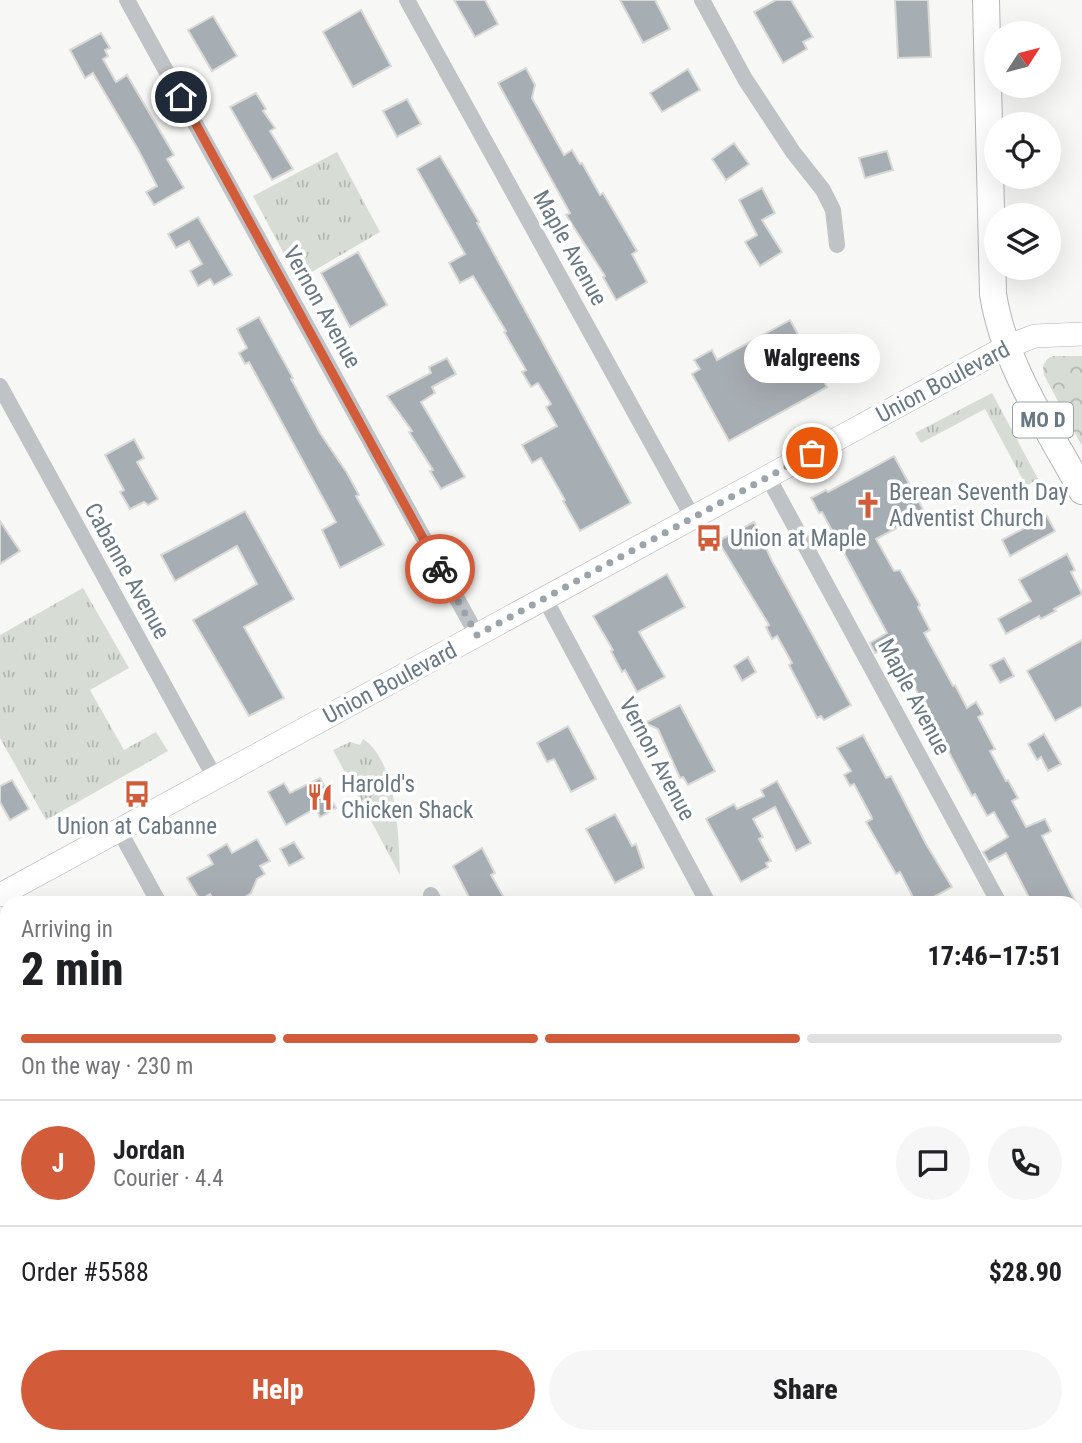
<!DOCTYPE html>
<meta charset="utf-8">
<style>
:root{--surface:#fff;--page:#f6f6f6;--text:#202124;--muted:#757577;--line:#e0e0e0;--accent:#d25c3a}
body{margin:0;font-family:"Roboto Condensed",sans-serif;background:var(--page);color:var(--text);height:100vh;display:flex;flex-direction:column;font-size:26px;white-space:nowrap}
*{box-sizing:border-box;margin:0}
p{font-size:23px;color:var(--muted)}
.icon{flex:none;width:38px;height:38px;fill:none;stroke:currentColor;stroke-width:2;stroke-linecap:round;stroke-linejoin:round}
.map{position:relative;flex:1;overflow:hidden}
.drawer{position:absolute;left:0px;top:896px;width:1083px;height:548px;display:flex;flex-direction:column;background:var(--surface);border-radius:21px 21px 0 0;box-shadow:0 7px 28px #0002}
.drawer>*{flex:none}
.needle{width:46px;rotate:54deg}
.tools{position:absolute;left:984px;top:21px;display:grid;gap:14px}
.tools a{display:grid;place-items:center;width:77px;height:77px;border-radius:50%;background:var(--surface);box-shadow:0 7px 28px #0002;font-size:35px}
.pin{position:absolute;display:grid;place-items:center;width:60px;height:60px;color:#fff;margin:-30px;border:4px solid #fff;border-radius:50%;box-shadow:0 2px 7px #0007}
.courier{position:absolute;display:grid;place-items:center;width:70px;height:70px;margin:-35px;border:5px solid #d25c3a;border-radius:50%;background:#fff;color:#222;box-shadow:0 2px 9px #0007}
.bubble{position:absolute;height:49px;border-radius:24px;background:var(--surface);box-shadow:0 7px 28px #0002;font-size:23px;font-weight:800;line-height:49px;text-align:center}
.head em{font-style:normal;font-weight:800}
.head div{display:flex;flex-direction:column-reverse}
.head{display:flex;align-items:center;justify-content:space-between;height:119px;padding:0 21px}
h1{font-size:46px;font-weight:800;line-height:52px}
.bar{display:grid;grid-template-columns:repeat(4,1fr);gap:10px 7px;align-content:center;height:84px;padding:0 21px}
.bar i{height:9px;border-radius:5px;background:var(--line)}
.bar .active{background:var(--accent)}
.bar p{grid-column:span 4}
.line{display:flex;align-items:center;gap:18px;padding:0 21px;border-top:2px solid var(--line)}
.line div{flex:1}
.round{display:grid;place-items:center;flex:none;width:74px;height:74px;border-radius:37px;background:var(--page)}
.action{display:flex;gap:14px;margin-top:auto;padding:14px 21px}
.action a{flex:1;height:80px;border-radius:42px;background:var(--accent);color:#fff;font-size:28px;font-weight:800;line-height:80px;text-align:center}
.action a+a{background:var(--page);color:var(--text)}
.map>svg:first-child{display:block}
</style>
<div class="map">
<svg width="1082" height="1443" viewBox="0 0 1082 1443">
<defs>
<pattern id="grass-tufts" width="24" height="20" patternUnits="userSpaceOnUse" patternTransform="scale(1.75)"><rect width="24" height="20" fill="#d7dcd4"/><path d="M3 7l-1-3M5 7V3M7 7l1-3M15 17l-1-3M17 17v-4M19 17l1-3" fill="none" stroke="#b2b7b1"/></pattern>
<pattern id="park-crowns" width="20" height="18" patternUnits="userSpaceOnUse" patternTransform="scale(1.75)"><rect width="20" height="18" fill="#d7dcd4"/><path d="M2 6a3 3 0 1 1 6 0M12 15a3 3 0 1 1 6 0" fill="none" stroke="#b2b7b1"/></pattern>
</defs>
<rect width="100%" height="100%" fill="#f7f7f5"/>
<!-- grass -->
<g fill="url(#grass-tufts)">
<path d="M337 152 380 232 298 280 253 196Z"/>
<path d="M992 393 1038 479 1016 492 1012 484 1022 478 985 409 921 443 915 433Z"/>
<path d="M83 588 129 668 90 690 124 750 156 732 168 751 46 820 0 738V635Z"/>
<path d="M363 739C397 760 399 838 400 875L333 750 350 742 360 745Z"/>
</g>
<!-- park -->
<path fill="url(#park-crowns)" d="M1053 356H1082V446L1044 375 1043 366 1047 359Z"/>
<!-- building -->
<g fill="#a7aeb3" stroke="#d9d9d7" stroke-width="2">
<path d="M454 0H485L498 24 475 37Z"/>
<path d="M620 0H655L670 29 643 43Z"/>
<path d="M776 0H791L813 37 803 42 807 49 783 63 754 12Z"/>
<path d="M895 0H928L931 57 898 58Z"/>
<path d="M361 10 391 66 353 87 323 32Z"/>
<path d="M213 16 237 56 212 71 188 30Z"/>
<path d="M101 33 110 48 105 50 108 56 103 59 116 82 127 75 174 155 167 159 184 188 154 205 146 192 157 186 139 151 93 73 85 78 70 50Z"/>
<path d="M526 68 535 85 532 98 564 155 572 150 580 164 582 163 600 195 603 193 637 251 632 254 647 282 616 300 603 277 605 276 566 215 570 213 498 83Z"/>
<path d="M688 69 700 90 662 112 650 93Z"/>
<path d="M256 93 266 109 263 111 275 128 270 131 293 169 272 180 230 107Z"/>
<path d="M407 99 421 124 397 137 383 111Z"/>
<path d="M734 143 749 164 726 180 712 159Z"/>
<path d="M887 151 893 170 865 178 859 158Z"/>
<path d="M440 156 479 222 477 223 631 503 580 531 563 501 565 500 541 458 532 463 522 445 557 426 546 407 551 404 538 383 531 387 522 372 526 370 504 332 506 331 473 276 460 283 449 263 465 254 417 169Z"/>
<path d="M762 188 775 213 762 220 782 252 760 266 745 242 757 235 739 200Z"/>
<path d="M198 217 232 275 214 285 210 279 198 286 190 271 202 264 189 241 176 248 168 234Z"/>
<path d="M358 252 387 305 350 327 321 273Z"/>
<path d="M259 317 293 378 291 379 320 433 347 473 359 495 356 496 384 545 340 568 322 530 336 522 249 362 245 364 239 353 247 348 237 329Z"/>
<path d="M790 320 827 387 729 441 692 374 700 369 694 360 712 350 717 360Z"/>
<path d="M447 358 456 374 432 387 435 393 421 402 465 477 441 489 430 471 433 470 409 432 412 431 387 396 431 373 429 367Z"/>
<path d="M134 439 144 458 137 462 158 499 148 505 144 502 130 509 120 492 124 490 105 455Z"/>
<path d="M894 456 925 513 876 539 894 571 900 570 920 605 918 607 930 630 924 633 953 686 955 685 967 708 976 702 983 714 978 717 995 749 990 751 1006 781 1008 780 1018 798 1012 801 1026 827 1045 819 1051 831 1042 836 1076 903H1032L1006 853 989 862 983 852 1008 837 994 812 987 816 975 794 972 796 892 644 875 653 870 643 887 633 822 512 819 513 811 498 826 490 828 492Z"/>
<path d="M245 511 294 599 244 627 284 698 249 716 193 620 257 584 237 546 175 581 161 555Z"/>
<path d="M1047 516 1055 531 1010 556 1002 540Z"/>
<path d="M0 521 20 551 0 564Z"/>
<path d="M754 522 772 561 851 705 824 720 821 716 817 718 789 665 792 663 777 636 772 639 766 627 769 625 718 541Z"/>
<path d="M1067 554 1075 570 1071 572 1082 594 1054 609 1056 611 1041 619 1039 616 1006 634 998 619 1031 601 1019 580Z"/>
<path d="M667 574 685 607 639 632 665 677 637 692 625 670 622 672 611 651 613 650 593 616Z"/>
<path d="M1082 640V706L1055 721 1027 671Z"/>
<path d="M748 657 756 672 742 681 734 666Z"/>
<path d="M1004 658 1014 676 1000 683 990 665Z"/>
<path d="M680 705 715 771 688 785 683 777 680 778 658 729 645 723Z"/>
<path d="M568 726 596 779 571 792 554 759 547 762 537 743Z"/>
<path d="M1044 734 1061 764 1048 771 1041 757 1037 760 1028 744Z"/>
<path d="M863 735 886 778 891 776 926 844 952 887 923 903H916L900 872 896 874 866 822 872 819 871 816 854 784 850 786 844 775 851 771 837 748Z"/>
<path d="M320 778 336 808 320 817 316 808 286 825 268 792 284 783 290 793Z"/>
<path d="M12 780 29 809 10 820 0 802V786Z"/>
<path d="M777 781 811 843 796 851 775 807 753 819 763 837 759 839 771 861 766 863 768 867 741 882 706 819 734 804 737 809 764 796 761 790Z"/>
<path d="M615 814 632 846 636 844 644 868 615 883 586 829Z"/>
<path d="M257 839 270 861 260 866 265 874 257 879 251 893 239 901 220 898 214 901 210 894 200 900 187 878 213 864 208 855 227 844 232 853Z"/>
<path d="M294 842 304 858 289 866 280 849Z"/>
<path d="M482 848 495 873 491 875 507 903H472L453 866Z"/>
</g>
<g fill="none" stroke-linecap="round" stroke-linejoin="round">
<defs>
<path id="secondary" d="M0 895 1006 347 1035 336 1082 334"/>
<path id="primary" d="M986 0 993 294C1004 365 1048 428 1082 491"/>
</defs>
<!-- secondary casing -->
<use href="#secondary" stroke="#b1b7bb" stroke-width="24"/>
<!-- primary casing -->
<use href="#primary" stroke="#b2b7ba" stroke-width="28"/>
<!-- minor -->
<g stroke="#bfc3c6" stroke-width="16">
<path d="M127 0 477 635"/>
<path d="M407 0 693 518"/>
<path d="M702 0 745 79 793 152 823 190 833 210 837 245"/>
<path d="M0 386 215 778"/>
<path d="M768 477 999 903"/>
<path d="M545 599 708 903"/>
<path d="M119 830 159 903"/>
<path d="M431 895 435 903"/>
<path d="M1076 962 1082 959"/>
<path d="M1076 1045 1082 1056"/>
<path d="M0 1186 7 1199"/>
<path d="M137 1437 140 1443"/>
<path d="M452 1437 455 1443"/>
<path d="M723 1437 727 1443"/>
<path d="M997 1437 1000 1443"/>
<path d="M189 1443 201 1437"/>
</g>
<!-- secondary -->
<use href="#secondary" stroke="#fff" stroke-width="23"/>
<!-- primary -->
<use href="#primary" stroke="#fff" stroke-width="26"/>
</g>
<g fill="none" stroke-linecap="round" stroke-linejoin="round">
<!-- done -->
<path stroke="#9ba4ab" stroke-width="7" stroke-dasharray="0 12.6" d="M440 569 477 635 812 453"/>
<!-- route -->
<path stroke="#d25c3a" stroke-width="9" d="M181 97 440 569"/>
</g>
<!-- icons -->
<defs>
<symbol id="church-bare" viewBox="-9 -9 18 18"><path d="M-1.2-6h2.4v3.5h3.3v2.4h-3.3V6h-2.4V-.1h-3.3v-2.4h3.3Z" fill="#d25c3a" stroke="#fff" stroke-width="2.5" paint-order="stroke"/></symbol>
<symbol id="bus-bare" viewBox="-9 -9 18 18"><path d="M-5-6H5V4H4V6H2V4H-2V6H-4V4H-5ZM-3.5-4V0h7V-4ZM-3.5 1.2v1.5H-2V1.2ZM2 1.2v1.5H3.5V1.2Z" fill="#d25c3a" stroke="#fff" stroke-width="2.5" paint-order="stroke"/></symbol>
<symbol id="restaurant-bare" viewBox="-9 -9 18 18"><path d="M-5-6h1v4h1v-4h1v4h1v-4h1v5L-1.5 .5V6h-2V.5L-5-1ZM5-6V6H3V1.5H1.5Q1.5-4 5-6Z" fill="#d25c3a" stroke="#fff" stroke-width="2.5" paint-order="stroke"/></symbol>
</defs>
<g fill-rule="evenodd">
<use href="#church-bare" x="849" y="486" width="38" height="38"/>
<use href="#bus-bare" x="690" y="519" width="38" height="38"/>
<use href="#bus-bare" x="118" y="775" width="38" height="38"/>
<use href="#restaurant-bare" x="301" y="778" width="38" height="38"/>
</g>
<g text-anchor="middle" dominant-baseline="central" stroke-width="7" stroke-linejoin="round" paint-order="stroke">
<!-- shield labels -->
<rect fill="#fff" stroke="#96a0a8" stroke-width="2" x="1013" y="402.5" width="60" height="35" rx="5"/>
<g font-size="21" font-weight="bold" fill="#697883">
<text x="1043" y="420">MO D</text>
</g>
<!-- street labels -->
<g font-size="23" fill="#697883" stroke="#fff">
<text transform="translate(570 248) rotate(61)">Maple Avenue</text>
<text transform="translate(322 307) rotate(61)">Vernon Avenue</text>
<text transform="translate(943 382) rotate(-28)">Union Boulevard</text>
<text transform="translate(127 571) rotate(61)">Cabanne Avenue</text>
<text transform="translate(390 683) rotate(-28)">Union Boulevard</text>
<text transform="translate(914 697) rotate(62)">Maple Avenue</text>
<text transform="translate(657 759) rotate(62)">Vernon Avenue</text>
</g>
<!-- poi labels -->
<g font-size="23" fill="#697883" stroke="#fff" text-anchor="start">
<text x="889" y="492">Berean Seventh Day<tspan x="889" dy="26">Adventist Church</tspan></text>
<text x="730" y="538">Union at Maple</text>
<text x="341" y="784">Harold's<tspan x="341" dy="26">Chicken Shack</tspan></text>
<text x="137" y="826" text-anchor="middle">Union at Cabanne</text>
</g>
</g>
</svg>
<div class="tools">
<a><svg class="needle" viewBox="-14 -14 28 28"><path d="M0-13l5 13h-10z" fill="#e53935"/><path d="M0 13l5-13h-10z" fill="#757577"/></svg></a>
<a><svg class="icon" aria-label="locate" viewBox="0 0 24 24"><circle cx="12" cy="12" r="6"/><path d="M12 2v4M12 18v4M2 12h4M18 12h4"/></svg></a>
<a><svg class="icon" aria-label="layers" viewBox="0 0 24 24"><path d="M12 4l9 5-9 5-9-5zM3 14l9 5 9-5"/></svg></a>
</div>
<div class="pin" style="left:812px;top:453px;background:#ea580c"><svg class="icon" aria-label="bag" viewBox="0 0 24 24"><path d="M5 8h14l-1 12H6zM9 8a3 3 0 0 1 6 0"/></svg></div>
<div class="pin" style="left:181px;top:97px;background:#1f2937"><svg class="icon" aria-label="home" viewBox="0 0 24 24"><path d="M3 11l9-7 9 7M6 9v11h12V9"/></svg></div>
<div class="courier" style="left:440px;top:569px"><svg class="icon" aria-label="bike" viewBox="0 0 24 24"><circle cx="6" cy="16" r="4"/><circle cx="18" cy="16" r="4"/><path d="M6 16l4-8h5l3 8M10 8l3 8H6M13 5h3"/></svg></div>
<div class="bubble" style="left:744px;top:334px;width:136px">Walgreens</div>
<section class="drawer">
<div class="head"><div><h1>2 min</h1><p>Arriving in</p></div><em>17:46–17:51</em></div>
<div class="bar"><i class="active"></i><i class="active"></i><i class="active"></i><i></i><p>On the way · 230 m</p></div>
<div class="line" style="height:126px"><b class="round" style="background:var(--accent);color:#fff">J</b><div><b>Jordan</b><p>Courier · 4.4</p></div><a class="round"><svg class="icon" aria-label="chat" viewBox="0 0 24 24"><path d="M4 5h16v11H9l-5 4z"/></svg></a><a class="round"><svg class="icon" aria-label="phone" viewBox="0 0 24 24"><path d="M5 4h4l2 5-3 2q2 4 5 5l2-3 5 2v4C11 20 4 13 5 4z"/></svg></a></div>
<div class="line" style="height:91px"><div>Order #5588</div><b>$28.90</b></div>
<div class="action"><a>Help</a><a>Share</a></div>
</section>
</div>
